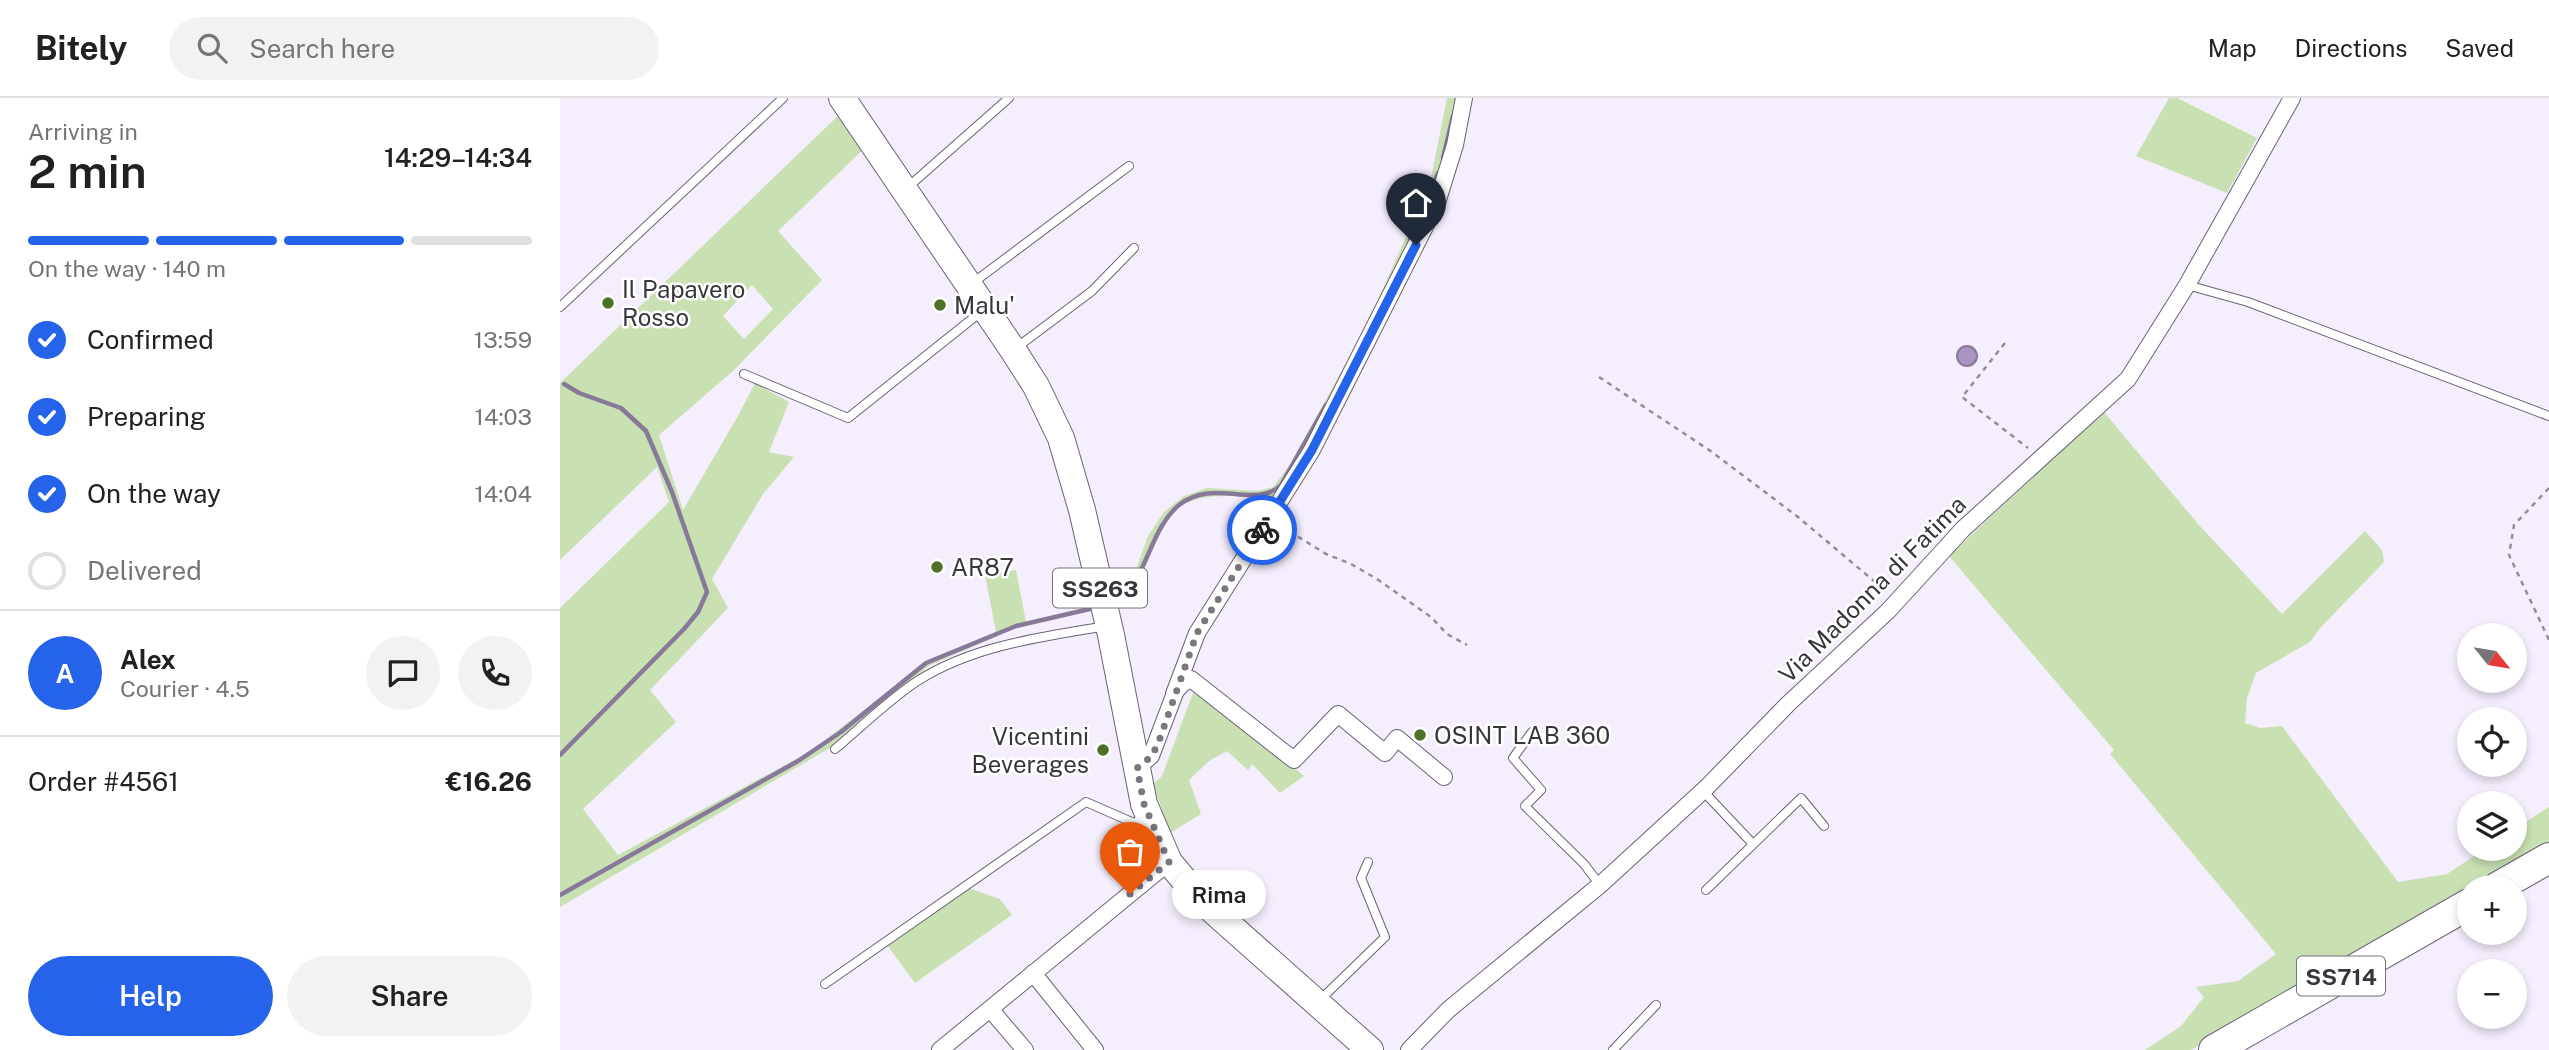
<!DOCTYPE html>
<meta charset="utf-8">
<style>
:root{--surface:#fff;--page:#f2f2f2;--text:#202124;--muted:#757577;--line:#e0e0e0;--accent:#2563eb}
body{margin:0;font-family:"Public Sans",sans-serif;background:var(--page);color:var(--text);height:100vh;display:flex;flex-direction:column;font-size:26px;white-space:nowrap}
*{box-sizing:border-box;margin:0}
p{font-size:23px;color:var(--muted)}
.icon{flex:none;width:38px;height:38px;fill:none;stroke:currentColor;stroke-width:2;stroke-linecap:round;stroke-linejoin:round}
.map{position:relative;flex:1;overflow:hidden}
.side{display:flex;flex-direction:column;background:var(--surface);width:560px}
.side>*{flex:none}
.needle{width:46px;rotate:120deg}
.tools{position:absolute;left:1897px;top:525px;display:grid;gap:14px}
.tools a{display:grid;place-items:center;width:70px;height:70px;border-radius:50%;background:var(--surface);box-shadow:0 4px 10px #0003;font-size:35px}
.pin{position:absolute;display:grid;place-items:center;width:60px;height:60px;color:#fff;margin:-72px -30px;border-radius:50% 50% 50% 0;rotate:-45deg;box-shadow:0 0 7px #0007}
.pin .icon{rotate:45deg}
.courier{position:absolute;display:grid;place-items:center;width:70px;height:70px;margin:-35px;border:5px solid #2563eb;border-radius:50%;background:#fff;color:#222;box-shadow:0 2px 9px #0007}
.bubble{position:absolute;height:49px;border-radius:24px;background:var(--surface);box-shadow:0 4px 10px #0003;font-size:23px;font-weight:600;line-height:49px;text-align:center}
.head em{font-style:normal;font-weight:600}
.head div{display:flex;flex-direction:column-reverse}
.head{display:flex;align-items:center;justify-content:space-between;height:119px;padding:0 28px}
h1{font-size:46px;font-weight:600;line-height:52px}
.bar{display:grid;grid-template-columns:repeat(4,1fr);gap:10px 7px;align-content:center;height:84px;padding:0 28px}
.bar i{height:9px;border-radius:5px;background:var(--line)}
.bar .selected{background:var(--accent)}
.bar p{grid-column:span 4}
.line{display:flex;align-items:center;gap:18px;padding:0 28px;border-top:2px solid var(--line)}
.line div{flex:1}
.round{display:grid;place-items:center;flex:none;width:74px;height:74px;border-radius:37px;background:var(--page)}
ol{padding:0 28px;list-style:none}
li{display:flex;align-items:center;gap:21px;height:77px}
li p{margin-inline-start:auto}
li .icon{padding:7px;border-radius:50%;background:var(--accent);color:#fff;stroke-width:4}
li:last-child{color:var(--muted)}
li i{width:38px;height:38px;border:4px solid var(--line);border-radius:50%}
.cta{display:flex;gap:14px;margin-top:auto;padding:14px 28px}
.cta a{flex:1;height:80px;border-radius:42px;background:var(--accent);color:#fff;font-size:28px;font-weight:600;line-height:80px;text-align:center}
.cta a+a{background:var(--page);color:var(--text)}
header{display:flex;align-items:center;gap:42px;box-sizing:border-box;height:98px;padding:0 35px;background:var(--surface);border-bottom:2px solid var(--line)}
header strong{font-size:33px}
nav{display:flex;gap:38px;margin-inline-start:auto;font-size:24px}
.search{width:490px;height:63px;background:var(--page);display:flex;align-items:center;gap:18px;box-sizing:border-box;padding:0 24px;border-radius:38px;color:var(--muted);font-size:26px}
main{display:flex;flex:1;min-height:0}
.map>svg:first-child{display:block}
</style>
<header>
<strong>Bitely</strong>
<div class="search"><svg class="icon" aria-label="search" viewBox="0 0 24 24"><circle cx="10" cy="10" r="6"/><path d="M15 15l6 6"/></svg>Search here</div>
<nav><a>Map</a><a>Directions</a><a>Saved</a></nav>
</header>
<main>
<section class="side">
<div class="head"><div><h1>2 min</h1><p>Arriving in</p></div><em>14:29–14:34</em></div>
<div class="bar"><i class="selected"></i><i class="selected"></i><i class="selected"></i><i></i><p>On the way · 140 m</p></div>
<ol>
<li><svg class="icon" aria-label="check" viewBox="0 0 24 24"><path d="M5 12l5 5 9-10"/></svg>Confirmed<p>13:59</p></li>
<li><svg class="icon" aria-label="check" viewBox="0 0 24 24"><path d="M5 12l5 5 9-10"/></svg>Preparing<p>14:03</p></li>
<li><svg class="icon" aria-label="check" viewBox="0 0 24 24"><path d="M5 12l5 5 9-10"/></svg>On the way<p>14:04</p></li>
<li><i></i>Delivered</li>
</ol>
<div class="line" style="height:126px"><b class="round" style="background:var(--accent);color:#fff">A</b><div><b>Alex</b><p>Courier · 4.5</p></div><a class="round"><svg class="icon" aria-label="chat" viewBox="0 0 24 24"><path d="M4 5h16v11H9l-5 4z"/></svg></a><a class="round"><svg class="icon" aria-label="phone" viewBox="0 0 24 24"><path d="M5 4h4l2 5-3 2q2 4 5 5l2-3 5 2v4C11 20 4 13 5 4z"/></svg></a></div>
<div class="line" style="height:91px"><div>Order #4561</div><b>€16.26</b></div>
<div class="cta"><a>Help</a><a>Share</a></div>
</section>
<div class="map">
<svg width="1989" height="952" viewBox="0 0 1989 952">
<rect width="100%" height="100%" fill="#f5eefd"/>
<!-- green -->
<g fill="#c9e1b2" fill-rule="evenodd">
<path d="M887 0H899L879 87 837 177 717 401C682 400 627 387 606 424 595 443 588 465 578 484L573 480 588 438 604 414 624 398 647 390 698 393 713 389 729 368 805 231 858 112 871 80Z"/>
<path d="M1609 0H1617L1697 40 1667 95 1576 58Z"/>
<path d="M283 13 306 49 218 133 262 182 173 273 99 337 123 412 178 318 195 285 229 304 209 354 234 359 203 396 152 481 168 510 90 592 116 624 23 711 58 757 251 653 368 562 436 534 425 477 456 472 466 524 437 534 438 538 370 567 273 648 0 809V510L109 404 97 369 0 462V285ZM192 187 213 211 184 241 163 218Z"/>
<path d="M1543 313 1639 427 1722 516 1805 433 1822 452 1824 464 1761 529 1750 544 1696 575 1687 600 1685 625 1700 630 1722 628 1838 784 1887 776 1925 751H1955V731L1989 709V748L1915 789H1909V793L1631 952H1585L1621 928 1644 899 1636 889 1678 883 1716 856 1550 656 1554 652 1389 458Z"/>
<path d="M636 587 744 678 720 695 692 666 688 672 667 653 649 663 629 682 641 716 610 735 593 686 602 678Z"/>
<path d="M408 790 440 801 452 817 355 885 327 847Z"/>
</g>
<!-- water -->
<circle fill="#aa95c2" stroke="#88789a" stroke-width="2" cx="1407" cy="258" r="10"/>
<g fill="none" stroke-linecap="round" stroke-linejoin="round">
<!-- stream -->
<g stroke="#88789a" stroke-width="4.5">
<path d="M883 60 893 18"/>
<path d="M850 141 867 106 878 75"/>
<path d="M560 503C568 494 575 484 581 472 592 450 599 424 619 407 654 379 695 412 721 387L766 307"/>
<path d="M0 657 124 531 138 514 147 494 112 394 86 333 61 310 19 295 4 286"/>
<path d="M0 797 238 663 281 634 366 565 456 528 534 510"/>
</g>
<defs>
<g id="lane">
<path d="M348 89 449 0"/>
<path d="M414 184 569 68"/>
<path d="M1627 187 1688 204 1989 318"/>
<path d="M0 209 223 0"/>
<path d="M456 250 532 193 574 150"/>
<path d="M184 276 288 320 422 213"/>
<path d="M972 634 953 660 981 692 965 708 1024 766 1040 787"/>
<path d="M275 651C300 630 332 599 359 582 415 547 482 539 546 528"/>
<path d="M1143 693 1192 745"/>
<path d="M1146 792 1241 700 1264 728"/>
<path d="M265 886 526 704 574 725 585 718"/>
<path d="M760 902 825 839 801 780 808 764"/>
<path d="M1053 952 1096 907"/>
</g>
<g id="street">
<path d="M615 594 623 585 631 581 734 662 778 616 825 655 837 640 884 679"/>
<path d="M614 596 637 535 752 352 877 105 895 47 904 0"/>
<path d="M577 670 591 658 615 595"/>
<path d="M473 875 535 952"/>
<path d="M430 911 465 952"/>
<path d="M380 952 609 764"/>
<path d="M849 952 888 912 1040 787 1146 690 1229 605 1328 513 1403 431 1568 281 1627 187 1732 0"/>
</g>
<path id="primary" d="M282 0 453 252 476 288 501 340 522 412 551 537 584 706 609 764 641 802 810 952"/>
<g id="highway">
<path d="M1938 789 1989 760"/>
<path d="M1654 952 1909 806"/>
</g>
</defs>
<!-- lane casing -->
<use href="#lane" stroke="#6b6277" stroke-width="10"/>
<!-- street casing -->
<use href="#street" stroke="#6b6277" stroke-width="18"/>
<!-- primary casing -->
<use href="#primary" stroke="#6b6277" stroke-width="28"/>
<!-- highway casing -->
<use href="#highway" stroke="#6b6277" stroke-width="32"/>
<!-- path -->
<g stroke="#948e9a" stroke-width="2.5" stroke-dasharray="5 5" stroke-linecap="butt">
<path d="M1445 245 1402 299 1468 350"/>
<path d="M1039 279 1152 354 1238 419 1327 494"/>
<path d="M1989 390 1954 427 1949 457 1989 542"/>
<path d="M721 428 766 456 791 466 817 481 871 519 887 536 907 547"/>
</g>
<!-- lane -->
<use href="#lane" stroke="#fff" stroke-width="8"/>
<!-- street -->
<use href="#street" stroke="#fff" stroke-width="16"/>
<!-- primary -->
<use href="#primary" stroke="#fff" stroke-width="26"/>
<!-- highway -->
<use href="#highway" stroke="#fff" stroke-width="30"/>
</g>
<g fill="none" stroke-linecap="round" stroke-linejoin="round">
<!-- done -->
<path stroke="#7b7681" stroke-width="7" stroke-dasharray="0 12.6" d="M570 796 609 764 584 706 577 670 592 658 599 643 637 535 702 432"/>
<!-- route -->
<path stroke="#2563eb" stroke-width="9" d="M702 432 752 352 856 147"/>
</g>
<!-- markers -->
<g fill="#4e7027" stroke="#fff" stroke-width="2.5">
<circle cx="48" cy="205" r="7"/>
<circle cx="380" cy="207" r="7"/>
<circle cx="377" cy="469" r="7"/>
<circle cx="860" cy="637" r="7"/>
<circle cx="543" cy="652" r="7"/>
</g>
<g text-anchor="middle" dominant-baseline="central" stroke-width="5" stroke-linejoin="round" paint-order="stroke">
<!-- shield labels -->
<g fill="#fff" stroke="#747278" stroke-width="2">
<rect x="493" y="470.5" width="94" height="39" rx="5"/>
<rect x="1737" y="858.5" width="88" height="39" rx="5"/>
</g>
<g font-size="23" font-weight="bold" fill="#39353e">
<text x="540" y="490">SS263</text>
<text x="1781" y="878">SS714</text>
</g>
<!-- poi labels -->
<g font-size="24" fill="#39353e" stroke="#fff" text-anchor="start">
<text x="62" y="191">Il Papavero<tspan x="62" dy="28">Rosso</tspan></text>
<text x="394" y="207">Malu'</text>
<text x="391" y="469">AR87</text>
<text x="874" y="637">OSINT LAB 360</text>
<text x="529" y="638" text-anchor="end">Vicentini<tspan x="529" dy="28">Beverages</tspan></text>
</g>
<!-- street labels -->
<g font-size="24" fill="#39353e" stroke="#fff">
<text transform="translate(1312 491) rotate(-45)">Via Madonna di Fatima</text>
</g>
</g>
</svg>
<div class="tools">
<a><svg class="needle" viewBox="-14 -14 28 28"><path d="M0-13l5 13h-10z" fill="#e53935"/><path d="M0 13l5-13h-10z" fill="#757577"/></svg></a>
<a><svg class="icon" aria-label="locate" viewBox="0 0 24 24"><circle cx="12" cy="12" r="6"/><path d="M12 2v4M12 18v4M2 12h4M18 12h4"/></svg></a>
<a><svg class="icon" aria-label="layers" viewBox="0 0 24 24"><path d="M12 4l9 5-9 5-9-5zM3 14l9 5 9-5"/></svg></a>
<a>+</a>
<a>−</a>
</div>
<div class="pin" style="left:570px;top:796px;background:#ea580c"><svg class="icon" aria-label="bag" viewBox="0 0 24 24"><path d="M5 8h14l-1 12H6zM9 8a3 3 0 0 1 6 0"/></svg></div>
<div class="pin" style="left:856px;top:147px;background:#1f2937"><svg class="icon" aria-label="home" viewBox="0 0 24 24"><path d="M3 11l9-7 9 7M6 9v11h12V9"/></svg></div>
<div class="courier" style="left:702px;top:432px"><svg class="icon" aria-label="bike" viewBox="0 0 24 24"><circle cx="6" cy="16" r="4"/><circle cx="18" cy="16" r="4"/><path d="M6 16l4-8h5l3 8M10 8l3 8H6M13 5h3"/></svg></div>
<div class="bubble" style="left:612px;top:772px;width:94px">Rima</div>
</div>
</main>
